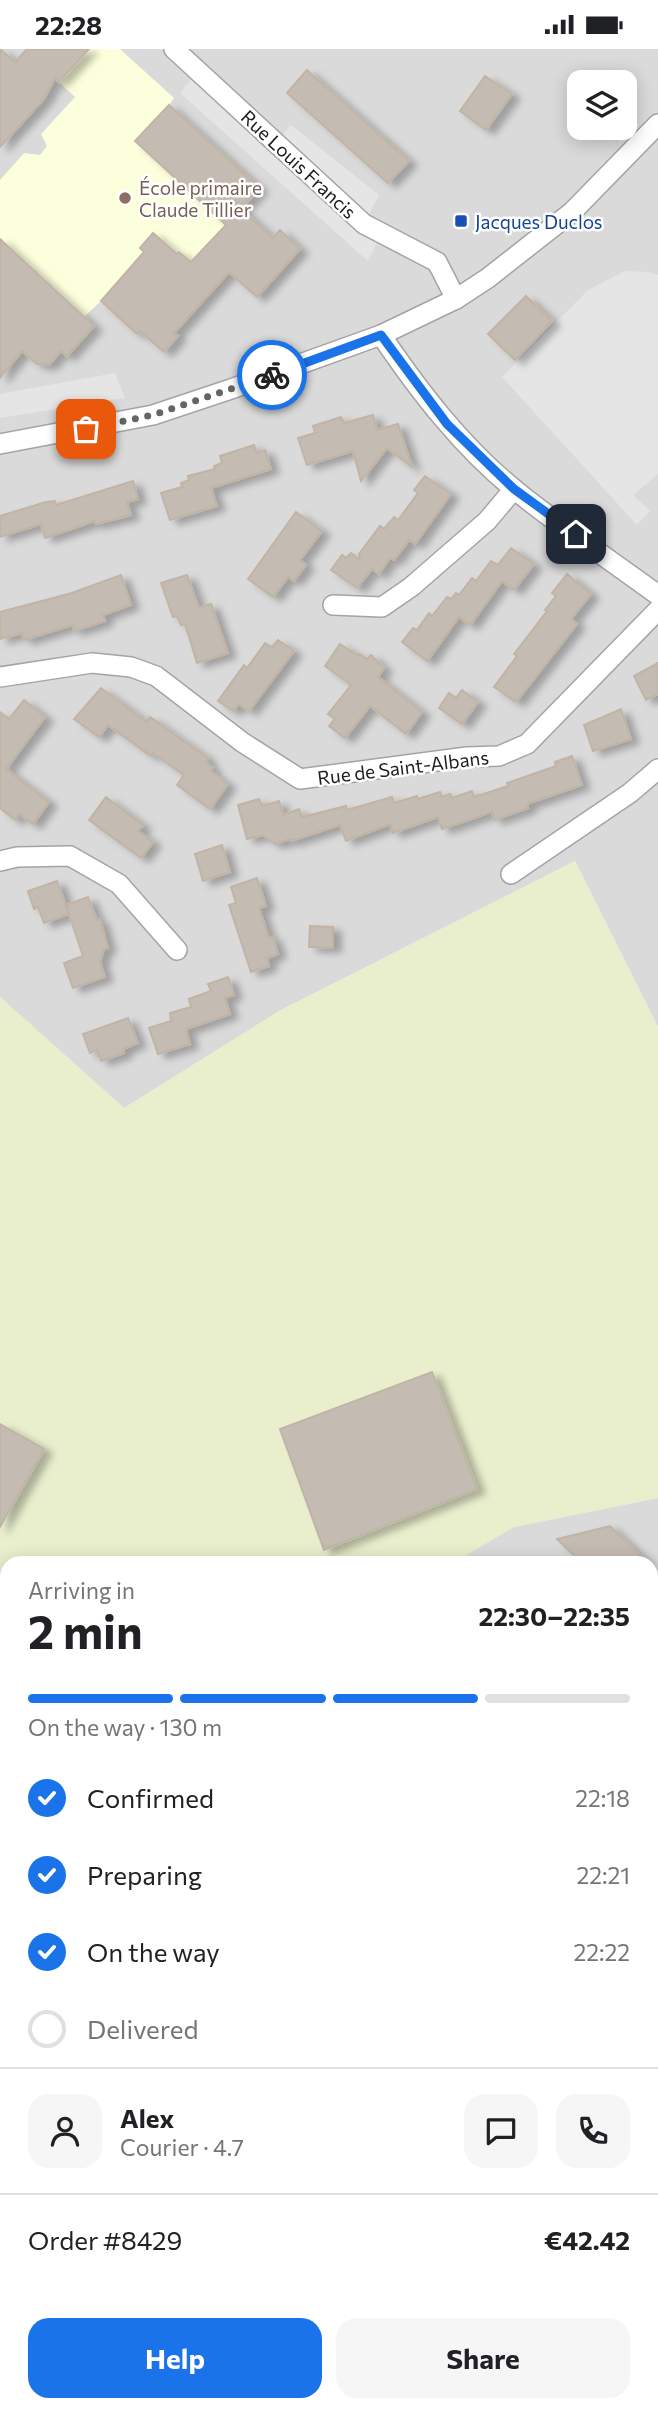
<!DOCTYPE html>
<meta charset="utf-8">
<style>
:root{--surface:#fff;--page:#f6f6f6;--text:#202124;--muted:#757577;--line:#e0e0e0;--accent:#1a73e8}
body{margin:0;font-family:Commissioner,sans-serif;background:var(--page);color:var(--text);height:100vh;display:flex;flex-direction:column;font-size:26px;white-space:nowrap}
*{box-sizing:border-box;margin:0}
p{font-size:23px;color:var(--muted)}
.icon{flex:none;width:38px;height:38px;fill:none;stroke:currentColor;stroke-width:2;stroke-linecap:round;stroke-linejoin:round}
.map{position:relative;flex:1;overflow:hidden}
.panel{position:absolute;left:0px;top:1507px;width:658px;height:856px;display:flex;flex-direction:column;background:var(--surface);border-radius:21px 21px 0 0;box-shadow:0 4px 18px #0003}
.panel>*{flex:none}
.buttons{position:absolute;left:567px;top:21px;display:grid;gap:14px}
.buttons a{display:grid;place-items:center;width:70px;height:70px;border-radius:14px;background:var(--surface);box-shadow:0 4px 18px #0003;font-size:35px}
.pin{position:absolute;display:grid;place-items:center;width:60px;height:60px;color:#fff;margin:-30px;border-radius:14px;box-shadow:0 4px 10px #0006}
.courier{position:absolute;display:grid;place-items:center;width:70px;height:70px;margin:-35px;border:5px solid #1a73e8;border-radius:50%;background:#fff;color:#222;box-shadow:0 2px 9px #0007}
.overview em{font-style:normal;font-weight:700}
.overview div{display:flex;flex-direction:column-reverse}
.overview{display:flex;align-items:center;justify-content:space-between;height:119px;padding:0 28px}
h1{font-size:46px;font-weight:700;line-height:52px}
.bar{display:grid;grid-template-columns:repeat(4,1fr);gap:10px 7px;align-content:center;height:84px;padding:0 28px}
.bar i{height:9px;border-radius:5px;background:var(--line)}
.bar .selected{background:var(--accent)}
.bar p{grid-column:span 4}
.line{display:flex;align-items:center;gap:18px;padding:0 28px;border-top:2px solid var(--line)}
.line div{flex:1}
.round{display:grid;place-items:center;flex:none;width:74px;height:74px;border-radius:21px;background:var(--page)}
ol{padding:0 28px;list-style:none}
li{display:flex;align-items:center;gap:21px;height:77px}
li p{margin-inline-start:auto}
li .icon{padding:7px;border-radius:50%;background:var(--accent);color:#fff;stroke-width:4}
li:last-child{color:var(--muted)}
li i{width:38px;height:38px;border:4px solid var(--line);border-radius:50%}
.button{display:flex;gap:14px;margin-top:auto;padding:14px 28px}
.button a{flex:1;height:80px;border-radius:21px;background:var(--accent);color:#fff;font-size:28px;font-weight:700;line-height:80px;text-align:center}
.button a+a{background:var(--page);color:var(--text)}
.status{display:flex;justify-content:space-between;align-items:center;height:49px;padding:0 35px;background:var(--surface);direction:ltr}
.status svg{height:19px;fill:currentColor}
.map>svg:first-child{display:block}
</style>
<div class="status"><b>22:28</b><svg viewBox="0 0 49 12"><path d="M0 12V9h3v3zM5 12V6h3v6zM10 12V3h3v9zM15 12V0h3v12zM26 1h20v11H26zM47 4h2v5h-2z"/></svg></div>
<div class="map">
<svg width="658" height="2362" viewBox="0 0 658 2362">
<defs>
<filter id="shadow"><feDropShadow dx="8" dy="4.5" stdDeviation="3.5" flood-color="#0004"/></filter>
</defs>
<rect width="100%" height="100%" fill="#efece3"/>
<!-- residential -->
<g fill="#dbdada" fill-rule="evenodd">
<path d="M0 0H658V978L575 812 279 962 124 1059 0 948ZM579 33H625V79H579Z"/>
<path d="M658 1449V2362H0V2264L7 2263V2356H651V1514H453L514 1478Z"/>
<path d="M0 1871 7 1878V2075L0 2068Z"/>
<path d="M7 2082V2192L0 2190V2102Z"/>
</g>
<!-- education -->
<path fill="#fcffdb" d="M89 0H120L174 49 169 56 260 139 242 160 272 189 280 181 300 200 257 248 216 212 174 283 178 287 140 282 137 285 101 252 84 268 0 190V131L24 104 40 106 47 97 41 85 75 48 59 33Z"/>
<!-- farmland -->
<g fill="#e9eecd">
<path d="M575 812 658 978V1449L514 1478 453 1514H7V1878L0 1871V948L124 1059 279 962Z"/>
<path d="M0 2190 7 2192V2263L0 2264Z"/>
</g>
<!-- parking -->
<g fill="#e5e5e5">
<path d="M198 22 276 93 291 76 379 146 364 175 382 184 368 212 180 44Z"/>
<path d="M625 222 648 223 658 226V425L633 446 650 462 637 476 502 328 588 241Z"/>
<path d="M115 324 125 349 0 369V345Z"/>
</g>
<!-- building -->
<g fill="#c4bbb2" stroke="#c1b4a5" stroke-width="2" filter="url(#shadow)">
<path d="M0 0 15 13 27 0H89L59 33 55 29 44 50 0 98Z"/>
<path d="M307 21 409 112 388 134 287 44Z"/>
<path d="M485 27 512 45 486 81 460 62Z"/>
<path d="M169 56 260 139 241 160 273 189 280 181 300 200 257 248 229 223 174 284 178 287 164 303 140 282 137 285 101 252 144 203 140 199 153 184 177 205 179 203 191 213 226 176 135 92Z"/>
<path d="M0 190 94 277 67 307 61 302 49 316 37 315 22 302 0 329Z"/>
<path d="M526 247 552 272 515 311 488 285Z"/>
<path d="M373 366 377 381 398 375 412 418 387 399 361 432 353 402 307 416 298 389 315 384 313 377 341 368 344 374Z"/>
<path d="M254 396 257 404 265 401 271 420 211 439 217 457 170 471 161 444 182 438 181 434 189 431 188 427 215 420 214 417 222 414 220 407Z"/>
<path d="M425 427 451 445 415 495 409 491 394 511 390 509 379 525 372 520 357 539 331 521 342 506 346 509 351 504 360 511 359 505 380 477 384 480 394 468 398 471 418 444 414 441Z"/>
<path d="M133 432 138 450 127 453 131 466 96 475 95 472 45 489 41 475 0 488V467L46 453 55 452 56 456Z"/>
<path d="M296 463 322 482 300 511 306 516 294 532 288 528 273 548 248 530Z"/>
<path d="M511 499 534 515 514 541 502 532 470 576 459 568 427 612 402 593 413 579 417 581 429 564 432 567 447 548 451 550 456 544 459 546 472 529 476 532 491 512 498 516Z"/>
<path d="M567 525 591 545 571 570 577 575 516 653 494 638 517 607 514 605 547 562 545 561 556 547 552 544Z"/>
<path d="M121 526 131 556 103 566 105 572 74 582 73 576 24 591 22 584 0 590V563L72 544Z"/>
<path d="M187 526 199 559 211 555 228 604 197 614 185 575 181 576 177 567 173 568 161 534Z"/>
<path d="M278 591 294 602 249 662 239 655 233 662 218 652 244 616 247 619 265 594 272 598Z"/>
<path d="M340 595 358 607 359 605 367 610 371 606 384 619 378 628 422 663 406 685 370 657 345 689 329 677 335 670 328 665 351 636 325 617Z"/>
<path d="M658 614V645L646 651 634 627Z"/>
<path d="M101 639 147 673 150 668 208 709 206 713 213 719 211 722 228 735 210 760 177 736 184 726 153 704 151 707 108 676 99 688 74 670Z"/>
<path d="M462 641 478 653 462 675 439 659 449 644 456 649Z"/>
<path d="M24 651 45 668 6 720 49 753 33 775 19 765 15 771 0 759V663L9 670Z"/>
<path d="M621 660 631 690 593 702 584 676Z"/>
<path d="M572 707 582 736 527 755 528 759 494 771 492 763 442 780 438 768 393 784 390 775 346 792 340 776 291 792 290 790 275 795 263 786 247 790 238 756 259 750 262 757 279 752 283 766 299 760 302 768 346 757 347 761 392 748 394 754 417 747 418 750 440 743 442 748 450 745 452 749 472 742 474 748 508 737 507 734 556 717 555 713Z"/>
<path d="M106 748 143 776 138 782 153 793 141 809 89 771Z"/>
<path d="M222 796 230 823 203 832 195 805Z"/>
<path d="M257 829 266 857 259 859 269 889 273 888 278 905 267 909 269 917 251 923 229 856 236 854 231 838Z"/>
<path d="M57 832 69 865 44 874 38 858 34 860 28 842Z"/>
<path d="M88 848 97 871 100 870 108 899 104 900 100 913 105 928 73 939 64 914 83 907 66 856Z"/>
<path d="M310 877 333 878V899L309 898Z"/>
<path d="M228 928 234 946 225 949 230 965 186 980 190 995 158 1005 149 979 171 972 170 964 191 958 189 950 211 942 208 935Z"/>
<path d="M128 969 138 994 123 1000 124 1004 101 1012 97 1001 90 1004 83 985Z"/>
<path d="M432 1323 477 1440 324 1501 280 1380Z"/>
<path d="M0 1375 44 1400 0 1478Z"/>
<path d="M610 1477 648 1514H582L557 1490Z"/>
</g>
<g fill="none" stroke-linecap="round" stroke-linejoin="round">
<defs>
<g id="minor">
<path d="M174 0 364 175 437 213 456 250"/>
<path d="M381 286C419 342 461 397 515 441 561 478 610 511 658 546"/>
<path d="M0 395 153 366 231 340 381 286 456 250 488 229 572 163 658 75"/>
<path d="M333 556 382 558 411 538 487 472 514 440"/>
<path d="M0 628 92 614 131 618 156 627 242 693 300 730 467 708 499 707 527 695 658 561"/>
<path d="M0 812 17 808 70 807 119 835 177 901"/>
<path d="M511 825 630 744 658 720"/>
<path d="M0 2058 7 2064"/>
<path d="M303 2356 309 2362"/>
</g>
<g id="primary">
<path d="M651 2148 658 2139"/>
<path d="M488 2362 493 2356"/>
</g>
</defs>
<!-- minor casing -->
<use href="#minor" stroke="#a4a4a4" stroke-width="22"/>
<!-- primary casing -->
<use href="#primary" stroke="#967300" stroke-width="32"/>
<!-- minor -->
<use href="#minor" stroke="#fff" stroke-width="19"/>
<!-- primary -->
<use href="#primary" stroke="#ffdc98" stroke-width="30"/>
</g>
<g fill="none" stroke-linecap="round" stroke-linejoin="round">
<!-- done -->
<path stroke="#666562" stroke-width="7" stroke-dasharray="0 12.6" d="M86 380 153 366 272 326"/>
<!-- route -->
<path stroke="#1a73e8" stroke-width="9" d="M272 326 381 286 447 375 514 440 576 485"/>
</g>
<!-- markers -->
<circle fill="#8d6e63" stroke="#fff" stroke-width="2.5" cx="125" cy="149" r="7"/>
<rect fill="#1a4fb4" stroke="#fff" stroke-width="2.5" x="454" y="165" width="14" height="14" rx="3.5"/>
<g text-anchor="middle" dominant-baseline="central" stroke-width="5" stroke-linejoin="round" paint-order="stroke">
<!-- street labels -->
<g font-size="19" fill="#1d1d1d" stroke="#fff">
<text transform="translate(299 115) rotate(43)">Rue Louis Francis</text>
<text transform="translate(403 718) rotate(-7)">Rue de Saint-Albans</text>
</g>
<!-- education labels -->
<g font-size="19" fill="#785e54" stroke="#fff" text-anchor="start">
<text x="139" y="138">École primaire<tspan x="139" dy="22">Claude Tillier</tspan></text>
</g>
<!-- transit labels -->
<g font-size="19" fill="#164399" stroke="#fff" text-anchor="start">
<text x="475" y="172">Jacques Duclos</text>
</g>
</g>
</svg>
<div class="buttons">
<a><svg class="icon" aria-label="layers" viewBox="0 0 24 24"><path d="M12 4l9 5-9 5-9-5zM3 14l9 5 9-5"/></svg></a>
</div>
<div class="pin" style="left:86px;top:380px;background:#ea580c"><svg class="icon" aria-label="bag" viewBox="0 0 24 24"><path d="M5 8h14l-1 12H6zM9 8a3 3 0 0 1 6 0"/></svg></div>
<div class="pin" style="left:576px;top:485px;background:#1f2937"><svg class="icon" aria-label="home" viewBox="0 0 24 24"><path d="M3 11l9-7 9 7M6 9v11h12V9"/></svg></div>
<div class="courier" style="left:272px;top:326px"><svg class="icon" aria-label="bike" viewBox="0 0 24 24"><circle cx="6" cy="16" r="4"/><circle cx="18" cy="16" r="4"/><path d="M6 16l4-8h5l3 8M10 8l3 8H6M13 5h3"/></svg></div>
<section class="panel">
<div class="overview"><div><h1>2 min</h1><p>Arriving in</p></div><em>22:30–22:35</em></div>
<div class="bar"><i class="selected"></i><i class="selected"></i><i class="selected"></i><i></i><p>On the way · 130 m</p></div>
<ol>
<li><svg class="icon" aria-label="check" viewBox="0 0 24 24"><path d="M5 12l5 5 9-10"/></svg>Confirmed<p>22:18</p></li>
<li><svg class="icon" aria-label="check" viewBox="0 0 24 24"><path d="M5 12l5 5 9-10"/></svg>Preparing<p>22:21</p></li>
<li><svg class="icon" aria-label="check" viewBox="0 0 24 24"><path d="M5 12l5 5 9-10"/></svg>On the way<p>22:22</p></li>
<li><i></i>Delivered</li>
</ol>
<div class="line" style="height:126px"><a class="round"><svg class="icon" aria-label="person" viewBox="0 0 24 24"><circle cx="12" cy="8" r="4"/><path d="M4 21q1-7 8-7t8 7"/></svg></a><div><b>Alex</b><p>Courier · 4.7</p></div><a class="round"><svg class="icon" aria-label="chat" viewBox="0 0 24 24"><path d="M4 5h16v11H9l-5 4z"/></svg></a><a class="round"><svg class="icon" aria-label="phone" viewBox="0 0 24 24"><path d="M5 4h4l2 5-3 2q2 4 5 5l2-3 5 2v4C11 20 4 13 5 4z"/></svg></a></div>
<div class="line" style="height:91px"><div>Order #8429</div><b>€42.42</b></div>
<div class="button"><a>Help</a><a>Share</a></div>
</section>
</div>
